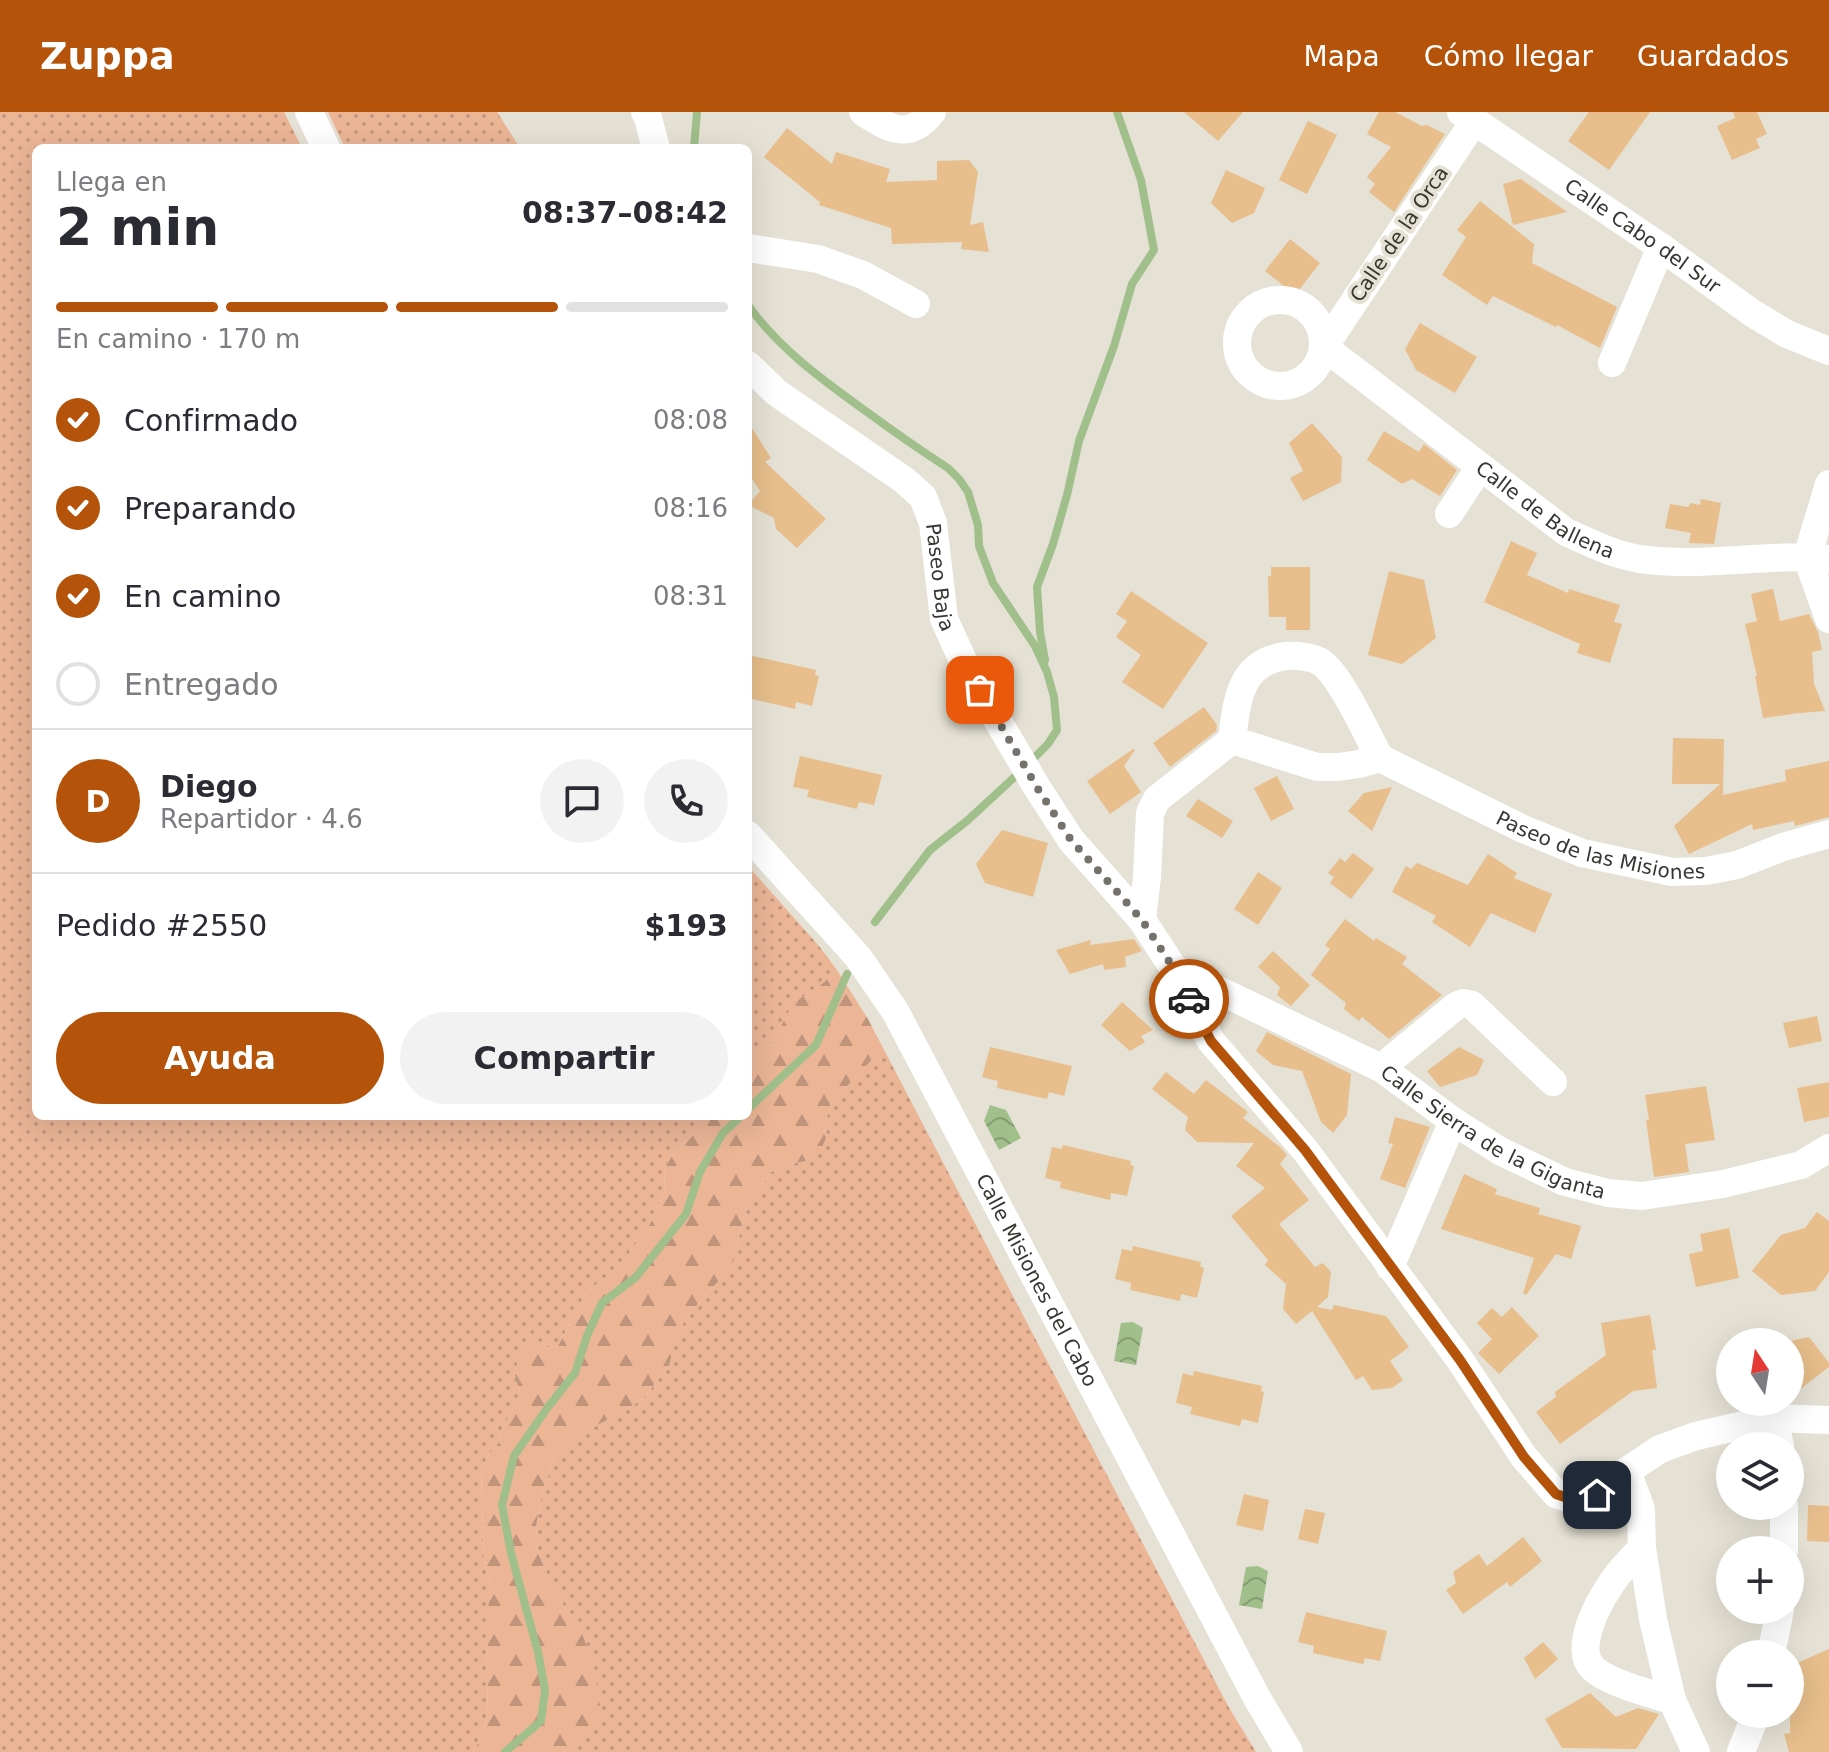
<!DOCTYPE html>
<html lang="es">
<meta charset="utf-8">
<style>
:root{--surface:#fff;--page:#f2f2f3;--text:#2b2b33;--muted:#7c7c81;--line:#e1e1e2;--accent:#b45309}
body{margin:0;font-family:"DejaVu Sans",sans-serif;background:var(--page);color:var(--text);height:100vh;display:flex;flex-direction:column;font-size:30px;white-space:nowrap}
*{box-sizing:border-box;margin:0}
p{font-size:26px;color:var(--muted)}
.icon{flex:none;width:44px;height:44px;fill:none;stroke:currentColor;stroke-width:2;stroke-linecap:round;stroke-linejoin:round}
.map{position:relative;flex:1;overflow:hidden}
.panel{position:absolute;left:32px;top:32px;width:720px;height:976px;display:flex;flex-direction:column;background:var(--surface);border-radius:12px;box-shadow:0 8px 32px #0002}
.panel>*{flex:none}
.needle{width:52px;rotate:348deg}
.controls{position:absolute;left:1716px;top:1216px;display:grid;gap:16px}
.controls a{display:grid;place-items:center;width:88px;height:88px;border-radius:50%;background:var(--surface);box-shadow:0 8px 32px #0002;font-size:40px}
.pin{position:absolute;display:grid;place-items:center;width:68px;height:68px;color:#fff;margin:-34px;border-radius:16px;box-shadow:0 4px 12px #0006}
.courier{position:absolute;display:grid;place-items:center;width:80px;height:80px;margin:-40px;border:6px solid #b45309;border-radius:50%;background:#fff;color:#222;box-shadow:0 2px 10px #0007}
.headline em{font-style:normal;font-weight:600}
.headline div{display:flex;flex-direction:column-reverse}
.headline{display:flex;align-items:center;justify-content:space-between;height:136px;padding:0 24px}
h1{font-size:52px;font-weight:600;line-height:60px}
.bar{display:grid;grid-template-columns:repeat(4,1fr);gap:12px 8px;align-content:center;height:96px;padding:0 24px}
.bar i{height:10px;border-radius:6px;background:var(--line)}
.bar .current{background:var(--accent)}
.bar p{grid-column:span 4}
.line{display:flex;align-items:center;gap:20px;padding:0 24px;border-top:2px solid var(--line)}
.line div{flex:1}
.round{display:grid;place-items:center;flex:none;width:84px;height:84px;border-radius:42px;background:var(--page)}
ol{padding:0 24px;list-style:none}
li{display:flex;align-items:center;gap:24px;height:88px}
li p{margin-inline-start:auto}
li .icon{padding:8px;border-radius:50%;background:var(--accent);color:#fff;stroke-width:4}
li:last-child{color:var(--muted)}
li i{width:44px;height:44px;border:4px solid var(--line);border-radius:50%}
.cta{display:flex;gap:16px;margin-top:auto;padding:16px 24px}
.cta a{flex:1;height:92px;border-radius:48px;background:var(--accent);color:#fff;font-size:32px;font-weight:600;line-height:92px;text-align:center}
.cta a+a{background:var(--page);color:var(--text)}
header{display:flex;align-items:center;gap:48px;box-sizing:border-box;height:112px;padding:0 40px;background:var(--accent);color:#fff}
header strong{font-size:38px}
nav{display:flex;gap:44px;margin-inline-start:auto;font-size:28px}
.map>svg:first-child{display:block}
</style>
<header>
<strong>Zuppa</strong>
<nav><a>Mapa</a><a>Cómo llegar</a><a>Guardados</a></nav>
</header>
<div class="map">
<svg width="1829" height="1640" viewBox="0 0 1829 1640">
<defs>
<pattern id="grass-dots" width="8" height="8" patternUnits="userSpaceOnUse" patternTransform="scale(2)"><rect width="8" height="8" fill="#ebb596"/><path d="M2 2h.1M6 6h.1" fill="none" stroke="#bf947b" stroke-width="1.8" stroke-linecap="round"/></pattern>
<pattern id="forest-firs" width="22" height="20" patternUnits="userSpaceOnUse" patternTransform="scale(2)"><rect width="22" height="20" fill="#ebb596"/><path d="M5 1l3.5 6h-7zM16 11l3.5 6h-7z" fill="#bf947b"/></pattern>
<pattern id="water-waves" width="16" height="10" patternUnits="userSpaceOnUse" patternTransform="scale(2)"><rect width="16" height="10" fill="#a0bf8a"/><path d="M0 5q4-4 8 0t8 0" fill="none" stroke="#839c71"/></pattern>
</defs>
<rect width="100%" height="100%" fill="#e5e1d4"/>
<!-- grass -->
<g fill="url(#grass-dots)">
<path d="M0 0H284L302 36H36V1004H705L691 1026 676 1036 664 1058 665 1078 650 1112 619 1155 586 1180 557 1236 545 1235 530 1221 514 1260 521 1284 505 1312 498 1332 487 1345 481 1358 484 1450 490 1473V1491L486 1528 488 1604 478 1631 473 1640H0Z"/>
<path d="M328 0H497L520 36H345Z"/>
<path d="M748 754 819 834 837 858 822 872 805 883 773 930 748 948Z"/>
<path d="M883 936 1228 1594 1256 1640H562L576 1633 599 1580 580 1515 565 1496 551 1471 538 1441 536 1414 541 1387 555 1343 587 1319 642 1288 669 1254 673 1232 687 1204 716 1172 734 1147 743 1108 749 1091 771 1060 791 1052 806 1049 826 1026 825 1012 831 991Z"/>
</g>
<!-- forest -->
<path fill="url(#forest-firs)" d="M837 858 868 907 883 936 831 991 825 1012 826 1026 821 1037 806 1049 791 1052 771 1060 749 1091 743 1108 734 1147 716 1172 687 1204 674 1232 669 1254 642 1288 587 1319 555 1343 541 1387 536 1414 538 1441 551 1471 565 1496 580 1515 587 1536 599 1580 600 1599 591 1620 576 1633 562 1640H473L478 1631 488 1604 486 1528 490 1473 484 1450 481 1358 487 1345 498 1332 505 1312 521 1284 514 1260 530 1220 545 1235 557 1236 586 1180 619 1155 650 1112 665 1078 664 1058 676 1036 691 1026 705 1004H748V948L773 930 792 893 805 883 822 872Z"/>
<!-- water -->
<g fill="url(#water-waves)">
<path d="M990 993 1006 998 1021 1026 999 1038 984 1009Z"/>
<path d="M1133 1210 1143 1216 1136 1253 1114 1249 1121 1211Z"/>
<path d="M1258 1454 1268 1459 1262 1497 1239 1493 1246 1455Z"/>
</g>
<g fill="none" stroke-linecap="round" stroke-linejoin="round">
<!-- stream -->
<g stroke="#a0bf8a" stroke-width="8">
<path d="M694 36 697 0"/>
<path d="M748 193C779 237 824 269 867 300 893 319 920 338 948 356L959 367 968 380 978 413 979 434 993 471 1035 534 1047 560 1054 585 1057 618 1048 632 1030 650"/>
<path d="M1045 548 1040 520 1037 475 1053 432 1067 383 1079 329 1114 234 1132 172 1154 138 1141 68 1117 0"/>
<path d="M875 810 930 738 968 708 1020 660"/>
<path d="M748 997 816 933 847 862"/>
<path d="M505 1640 541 1609 545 1578 538 1540 511 1441 502 1393 514 1344 548 1295 575 1261 587 1224 602 1191 636 1165 686 1102 700 1060 723 1021 741 1004"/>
</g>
</g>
<!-- building -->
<g fill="#e7be8c">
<path d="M1184 0H1243L1218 29Z"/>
<path d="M1379 0H1395L1422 14 1427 13 1445 22 1394 100 1369 80 1375 72 1367 65 1391 35 1367 22Z"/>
<path d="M1589 0H1650L1609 58 1568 29Z"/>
<path d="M1733 0H1757L1767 22 1756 27 1760 36 1732 48 1717 14 1735 6Z"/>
<path d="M1308 9 1337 23 1307 82 1279 68Z"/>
<path d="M787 16 832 52 836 40 890 57 886 70 937 68V49L969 48 978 60 970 113 983 110 989 140 961 137 962 130 892 132 891 116 819 93 820 90 764 45Z"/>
<path d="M1226 58 1265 76 1254 101 1232 111 1211 91Z"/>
<path d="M1521 67 1567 100 1513 113 1503 72Z"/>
<path d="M1480 89 1534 132 1532 151 1617 195 1600 236 1557 213 1556 215 1493 184 1487 193 1442 163 1466 125 1457 118Z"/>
<path d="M1290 127 1320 151 1295 183 1265 159Z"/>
<path d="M1420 211 1477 245 1455 281 1416 258 1405 237Z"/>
<path d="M748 310 771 346 765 350 826 407 797 436 776 417 774 406 748 393 760 379 748 361Z"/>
<path d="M1312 311 1342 345 1341 370 1303 389 1290 366 1303 359 1289 331Z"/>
<path d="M1384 319 1419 340 1424 332 1457 358 1440 384 1412 367 1402 372 1367 348Z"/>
<path d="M1701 387 1721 391 1714 432 1689 431 1691 421 1665 416 1670 392 1688 395 1691 391 1700 393Z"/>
<path d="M1511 429 1537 441 1527 463 1568 481 1569 477 1620 493 1614 510 1622 512 1610 551 1577 541 1580 532 1484 490Z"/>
<path d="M1271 455H1310V518H1286V505H1269L1268 464H1271Z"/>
<path d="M1389 459 1424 468 1436 526 1402 552 1368 543Z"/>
<path d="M1773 477 1780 509 1809 502 1818 520 1822 538 1812 540 1814 572 1825 599 1799 601 1763 606 1755 564H1757L1745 512 1757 509 1751 482Z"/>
<path d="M1131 479 1208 531 1163 597 1122 570 1141 543 1116 525 1127 509 1116 502Z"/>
<path d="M748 543 816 558 815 563 819 564 812 594 796 590 795 597 748 586Z"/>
<path d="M1204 595 1217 613 1216 619 1170 655 1153 631Z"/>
<path d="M1673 626 1724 627 1723 683 1786 669 1785 658 1829 649V705L1795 714 1794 709 1753 718 1752 712 1689 742 1674 714 1720 672H1672Z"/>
<path d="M1133 637 1135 638 1124 654 1141 680 1110 702 1087 669Z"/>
<path d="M800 644 882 663 874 693 859 690 857 697 807 685 809 678 793 675Z"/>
<path d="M1277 664 1294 697 1271 709 1254 676Z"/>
<path d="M1392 675 1372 719 1348 699 1364 681Z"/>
<path d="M1198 687 1233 709 1222 726 1186 704Z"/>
<path d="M1002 718 1048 731 1033 785 985 771 976 752Z"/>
<path d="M1353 741 1374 757 1351 787 1330 771 1334 765 1328 761 1340 746 1345 750Z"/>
<path d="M1488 742 1517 761 1514 766 1552 782 1535 821 1491 801 1470 835 1432 810 1436 804 1392 780 1406 754 1411 757 1417 751 1468 773Z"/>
<path d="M1258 760 1282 776 1258 813 1234 797Z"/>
<path d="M1345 807 1374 829 1376 826 1407 845 1402 852 1442 883 1389 927 1362 905 1359 909 1344 897 1346 891 1311 863 1330 837 1325 833Z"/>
<path d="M1134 827 1142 839 1125 845 1126 855 1104 858 1103 852 1070 862 1056 838 1091 828 1090 833Z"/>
<path d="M1273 839 1310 873 1291 894 1277 883 1280 875 1258 855Z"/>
<path d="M1122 890 1153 918 1141 924 1145 930 1130 939 1101 913Z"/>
<path d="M1817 904 1822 929 1789 936 1783 911Z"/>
<path d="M1267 920 1351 962 1347 1003 1333 1021 1321 1010 1302 959 1273 953 1256 939Z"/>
<path d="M990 935 1072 954 1064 984 1049 980 1047 987 997 976 998 969 982 965Z"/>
<path d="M1459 935 1484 948 1477 963 1440 975 1427 959Z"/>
<path d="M1166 960 1194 982 1206 968 1248 1000 1243 1006 1280 1035 1287 1043 1280 1052 1309 1088 1279 1112 1315 1155 1323 1151 1331 1160 1328 1185 1317 1195 1332 1198 1334 1193 1386 1204 1409 1235 1390 1249 1403 1268 1392 1276 1372 1278 1363 1264 1356 1268 1312 1199 1296 1212 1283 1197 1286 1172 1265 1153 1268 1148 1231 1104 1265 1076 1236 1054 1254 1031 1197 1030 1185 1018 1188 1005 1152 977Z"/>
<path d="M1829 970V1005L1804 1010 1797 976Z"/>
<path d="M1706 974 1715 1028 1685 1032 1689 1060 1654 1065 1646 1008H1649L1645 983Z"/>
<path d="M1395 1005 1430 1015 1405 1076 1380 1067 1393 1032 1388 1031Z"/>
<path d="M1063 1033 1131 1049 1130 1053 1134 1054 1127 1084 1111 1081 1110 1088 1060 1076 1061 1070 1045 1066 1052 1035 1062 1037Z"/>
<path d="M1464 1062 1497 1077 1495 1082 1540 1096 1538 1102 1581 1114 1571 1147 1556 1142 1526 1183 1523 1181 1534 1146 1441 1117Z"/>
<path d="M1817 1100 1829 1109V1160L1815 1179 1781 1183 1752 1159 1781 1123 1805 1116Z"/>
<path d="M1729 1116 1739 1166 1696 1175 1689 1142 1703 1139 1700 1122Z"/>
<path d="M1133 1134 1201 1150 1200 1154 1204 1156 1197 1186 1181 1182 1180 1189 1130 1178 1131 1171 1115 1167 1122 1137 1132 1139Z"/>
<path d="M1512 1195 1539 1224 1499 1262 1478 1241 1492 1227 1477 1211 1492 1196 1502 1205Z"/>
<path d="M1650 1203 1656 1238H1652L1657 1276 1633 1279 1560 1332 1536 1300 1556 1285 1555 1280 1606 1243 1601 1211Z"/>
<path d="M1809 1225 1829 1251V1255L1790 1285V1229Z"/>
<path d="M1194 1259 1262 1274 1261 1279 1264 1280 1258 1311 1242 1307 1240 1314 1190 1302 1192 1295 1176 1291 1183 1261 1193 1264Z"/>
<path d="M1244 1382 1269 1388 1263 1419 1236 1413Z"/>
<path d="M1808 1393 1829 1394V1430L1807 1429Z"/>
<path d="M1305 1397 1325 1401 1318 1432 1298 1427Z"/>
<path d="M1523 1425 1542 1449 1510 1475 1507 1470 1463 1502 1446 1478 1456 1471 1453 1460 1479 1442 1487 1454Z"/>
<path d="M1306 1500 1387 1519 1380 1549 1365 1546 1363 1552 1313 1541 1314 1534 1298 1530Z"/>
<path d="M1543 1530 1558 1547 1535 1567 1524 1546Z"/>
<path d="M1829 1537V1640H1789L1784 1622 1790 1621V1554Z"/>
<path d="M1590 1581 1616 1605 1638 1596 1659 1602 1636 1637 1562 1636 1545 1607Z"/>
</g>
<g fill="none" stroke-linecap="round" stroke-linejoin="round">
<!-- minor -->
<g stroke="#fff" stroke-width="28">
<path d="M309 0 326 36"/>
<path d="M645 0 648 6 656 36"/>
<path d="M863 0C889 17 909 29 932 0"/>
<path id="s1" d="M1461 0 1661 135 1752 201 1787 222 1829 239"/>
<path id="s2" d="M1475 8 1324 235 1566 420C1592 432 1618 445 1648 448 1708 455 1769 441 1829 447"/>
<path d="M748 136 818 147 863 163 916 192"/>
<circle cx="1280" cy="231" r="43"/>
<path d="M1612 251 1661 135"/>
<path id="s3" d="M748 253 777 281 904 368 923 385 933 411 944 507 965 553 1038 677 1071 728 1142 808 1174 857 1211 929 1305 1038 1460 1248 1524 1345 1556 1382 1576 1389 1597 1383 1627 1359 1660 1337 1696 1324 1774 1306 1829 1308"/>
<path d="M1829 372 1807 445 1829 507"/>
<path d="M1449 402 1480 355"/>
<path d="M1232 628 1317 655H1338L1359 652 1380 646"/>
<path id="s4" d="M1380 646 1523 717 1582 741 1672 760 1706 759 1737 753 1783 735 1829 722"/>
<path id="s5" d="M748 723 858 845 895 899 1257 1586 1289 1640"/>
<path d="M1142 808 1147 765 1150 701 1157 687 1232 628C1237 589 1239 550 1286 544 1296 543 1314 545 1322 551 1342 566 1367 623 1380 646"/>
<path id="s6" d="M1174 857 1381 956 1453 1009 1500 1039 1565 1070 1608 1081 1642 1084 1723 1072 1801 1053 1829 1036"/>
<path d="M1381 956 1456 894 1463 891 1472 893 1553 970"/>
<path d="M1390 1155 1453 1009"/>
<path d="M1774 1306 1780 1334"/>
<path d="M1627 1359 1641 1397 1642 1436 1653 1507 1672 1588 1696 1640"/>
<path d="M1784 1394V1438"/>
<path d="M1642 1436C1632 1447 1621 1457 1613 1469 1599 1489 1570 1540 1596 1559 1616 1573 1648 1581 1672 1588"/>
<path d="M1771 1542 1780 1498"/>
<path d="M1741 1640 1756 1602"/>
</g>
</g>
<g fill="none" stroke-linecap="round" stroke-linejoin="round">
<!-- done -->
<path stroke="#74726a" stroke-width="8" stroke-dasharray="0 14.4" d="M980 578 1038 677 1071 728 1142 808 1174 857 1189 887"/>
<!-- route -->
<path stroke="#b45309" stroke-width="10" d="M1189 887 1211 929 1305 1038 1460 1248 1524 1345 1556 1382 1576 1389 1597 1383"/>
</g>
<g text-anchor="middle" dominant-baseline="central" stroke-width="8" stroke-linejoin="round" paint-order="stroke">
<!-- street labels -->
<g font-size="20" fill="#373631" stroke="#e5e1d4">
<text transform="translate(1399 122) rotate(-56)">Calle de la Orca</text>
<text stroke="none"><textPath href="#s1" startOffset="220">Calle Cabo del Sur</textPath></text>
<text stroke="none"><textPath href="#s2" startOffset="548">Calle de Ballena</textPath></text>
<text stroke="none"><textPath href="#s3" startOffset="302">Paseo Baja</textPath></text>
<text stroke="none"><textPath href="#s4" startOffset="240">Paseo de las Misiones</textPath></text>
<text stroke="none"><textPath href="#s6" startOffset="360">Calle Sierra de la Giganta</textPath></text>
<text stroke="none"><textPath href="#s5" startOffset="534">Calle Misiones del Cabo</textPath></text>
</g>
</g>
</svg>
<div class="controls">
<a><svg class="needle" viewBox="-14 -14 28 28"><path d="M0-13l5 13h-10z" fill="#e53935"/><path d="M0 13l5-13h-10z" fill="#7c7c81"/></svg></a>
<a><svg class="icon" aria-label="layers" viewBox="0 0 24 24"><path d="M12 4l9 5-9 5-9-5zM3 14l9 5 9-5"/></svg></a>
<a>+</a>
<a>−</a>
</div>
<div class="pin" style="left:980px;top:578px;background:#ea580c"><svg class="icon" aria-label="bag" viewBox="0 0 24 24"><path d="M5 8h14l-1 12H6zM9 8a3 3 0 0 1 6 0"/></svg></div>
<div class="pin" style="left:1597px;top:1383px;background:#1f2937"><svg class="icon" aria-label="home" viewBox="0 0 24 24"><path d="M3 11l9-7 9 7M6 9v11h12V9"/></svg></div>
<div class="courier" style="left:1189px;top:887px"><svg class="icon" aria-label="car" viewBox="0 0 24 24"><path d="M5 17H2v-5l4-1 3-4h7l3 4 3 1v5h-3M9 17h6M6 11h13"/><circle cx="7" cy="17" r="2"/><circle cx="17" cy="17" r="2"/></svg></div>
<section class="panel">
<div class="headline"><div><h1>2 min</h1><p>Llega en</p></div><em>08:37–08:42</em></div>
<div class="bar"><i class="current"></i><i class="current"></i><i class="current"></i><i></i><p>En camino · 170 m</p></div>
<ol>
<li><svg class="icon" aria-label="check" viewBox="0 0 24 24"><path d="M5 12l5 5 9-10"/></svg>Confirmado<p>08:08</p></li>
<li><svg class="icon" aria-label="check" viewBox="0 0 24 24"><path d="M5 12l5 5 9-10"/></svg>Preparando<p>08:16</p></li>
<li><svg class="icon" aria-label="check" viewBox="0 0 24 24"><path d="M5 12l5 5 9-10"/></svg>En camino<p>08:31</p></li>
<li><i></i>Entregado</li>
</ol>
<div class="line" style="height:144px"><b class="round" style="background:var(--accent);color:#fff">D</b><div><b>Diego</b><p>Repartidor · 4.6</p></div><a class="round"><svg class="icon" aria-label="chat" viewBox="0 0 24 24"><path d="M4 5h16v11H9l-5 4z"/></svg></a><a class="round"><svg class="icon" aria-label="phone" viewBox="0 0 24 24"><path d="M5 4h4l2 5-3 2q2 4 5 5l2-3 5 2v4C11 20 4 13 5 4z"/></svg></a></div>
<div class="line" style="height:104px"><div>Pedido #2550</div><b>$193</b></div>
<div class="cta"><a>Ayuda</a><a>Compartir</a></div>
</section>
</div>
